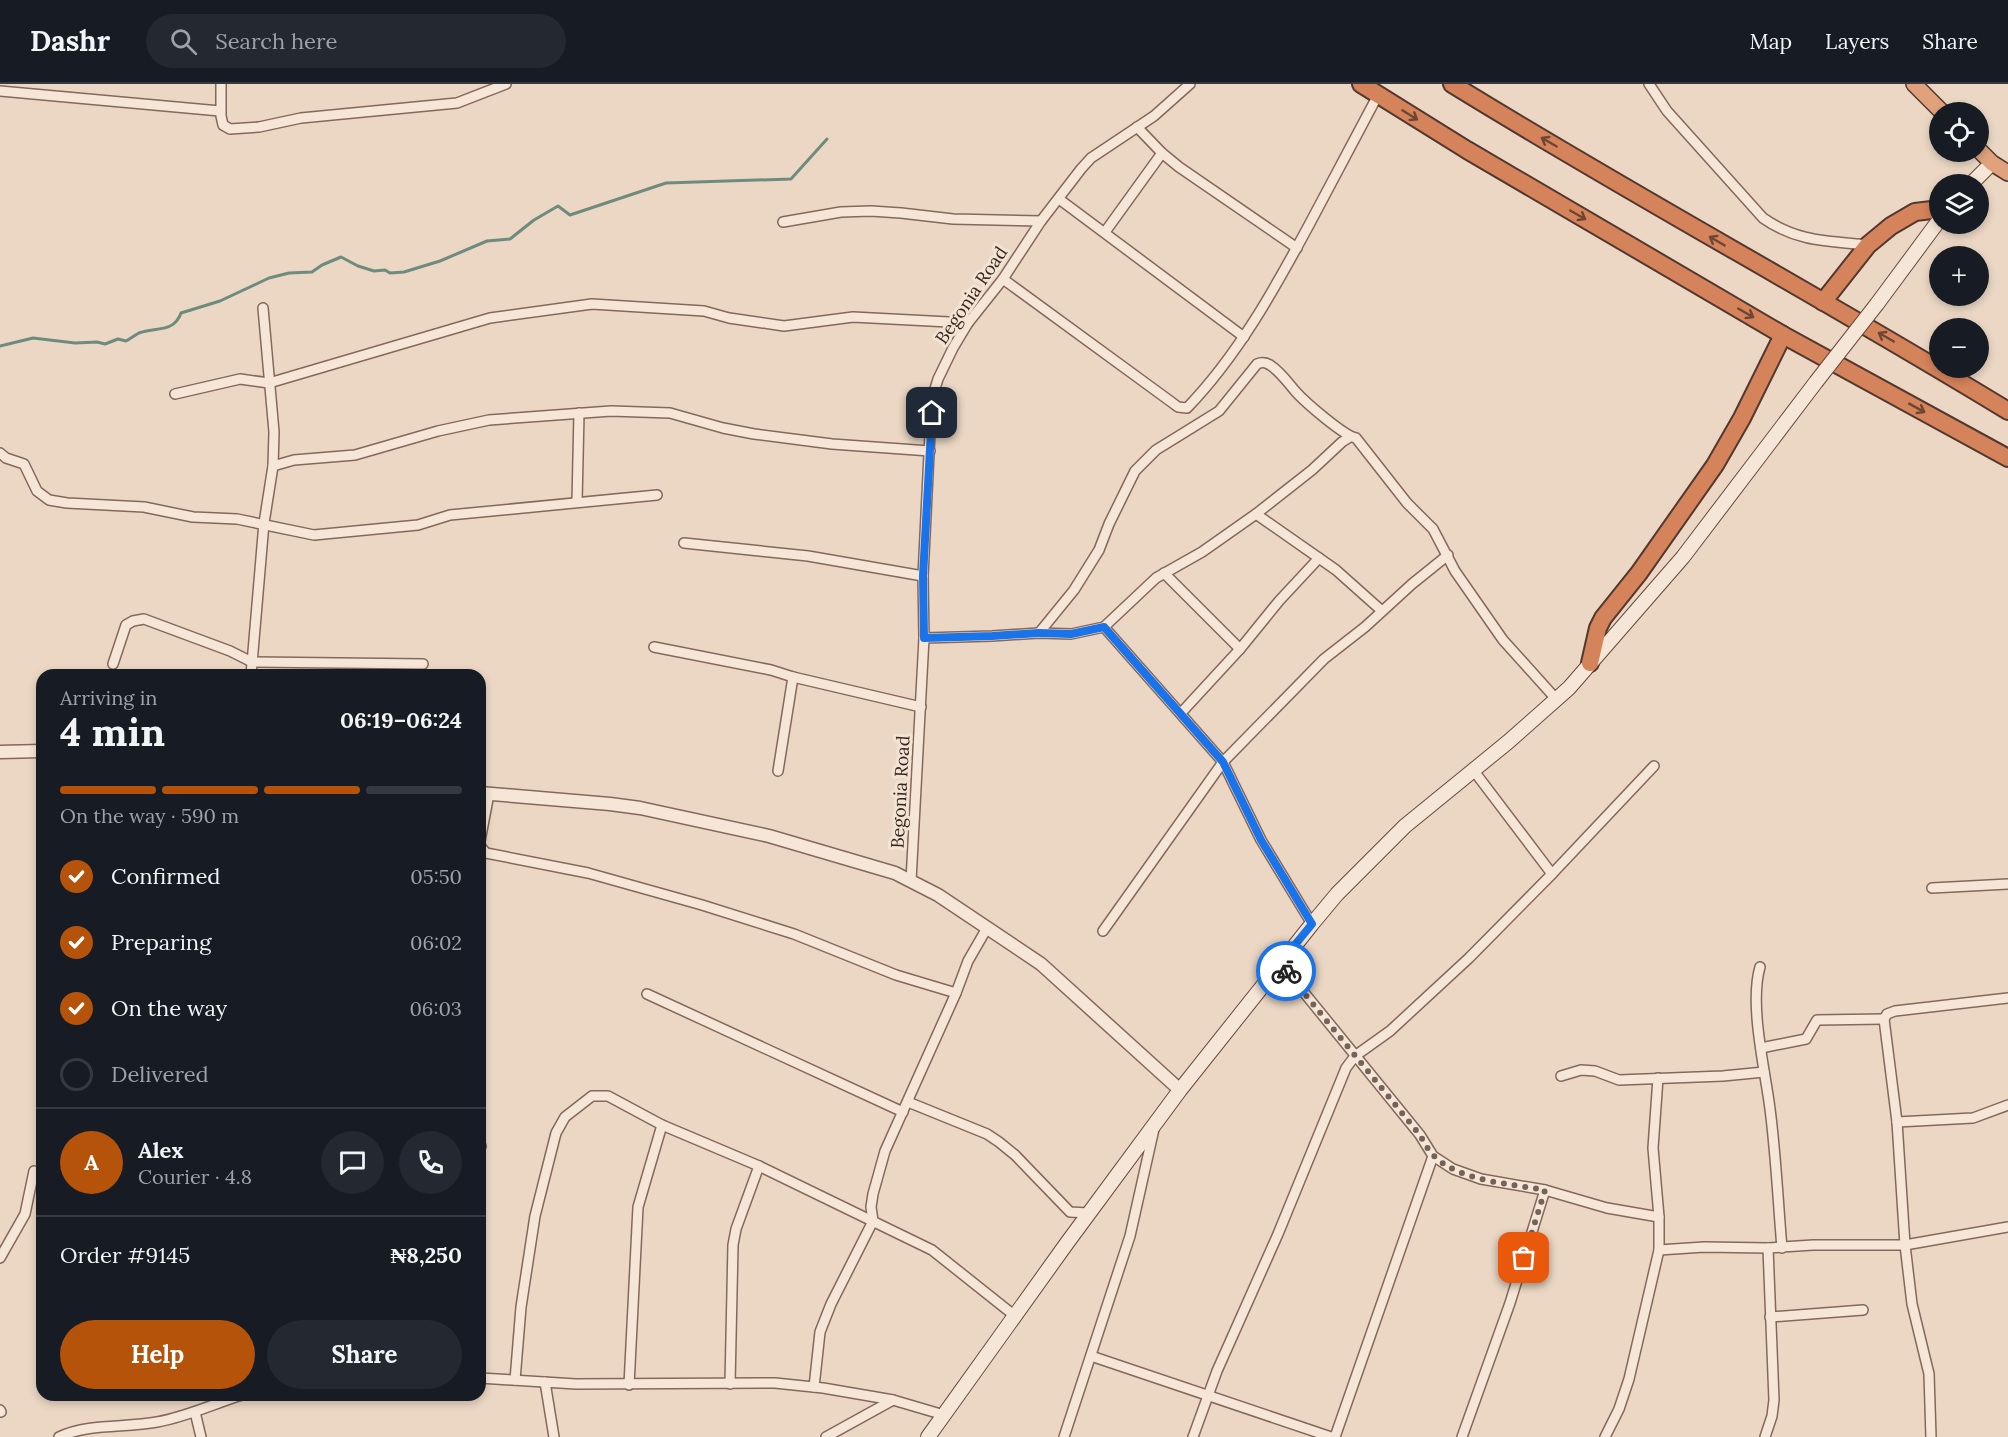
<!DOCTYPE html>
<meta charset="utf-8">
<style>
:root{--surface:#171b24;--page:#242831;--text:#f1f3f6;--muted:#9ea1a6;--line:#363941;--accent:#b45309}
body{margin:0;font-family:Lora,serif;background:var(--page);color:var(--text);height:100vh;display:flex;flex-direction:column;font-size:22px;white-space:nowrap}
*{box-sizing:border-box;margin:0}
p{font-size:20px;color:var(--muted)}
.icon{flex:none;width:33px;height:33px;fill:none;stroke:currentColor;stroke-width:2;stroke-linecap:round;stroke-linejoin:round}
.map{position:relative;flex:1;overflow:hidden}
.side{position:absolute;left:36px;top:585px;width:450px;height:732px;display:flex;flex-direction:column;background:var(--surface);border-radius:18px;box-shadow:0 3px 9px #0003}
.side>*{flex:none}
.buttons{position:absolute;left:1929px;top:18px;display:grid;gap:12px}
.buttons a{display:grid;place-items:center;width:60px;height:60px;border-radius:50%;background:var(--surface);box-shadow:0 3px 9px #0003;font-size:30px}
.pin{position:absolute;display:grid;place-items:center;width:51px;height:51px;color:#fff;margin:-26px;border-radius:12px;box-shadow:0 3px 9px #0006}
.courier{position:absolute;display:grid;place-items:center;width:60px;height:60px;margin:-30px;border:4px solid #1a73e8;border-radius:50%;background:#fff;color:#222;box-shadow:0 2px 8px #0007}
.overview em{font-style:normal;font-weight:700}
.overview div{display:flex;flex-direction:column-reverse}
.overview{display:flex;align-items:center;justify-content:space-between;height:102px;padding:0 24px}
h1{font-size:39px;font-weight:700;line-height:45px}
.bar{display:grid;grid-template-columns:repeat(4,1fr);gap:9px 6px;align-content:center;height:72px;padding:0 24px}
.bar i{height:8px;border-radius:4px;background:var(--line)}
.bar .on{background:var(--accent)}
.bar p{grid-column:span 4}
.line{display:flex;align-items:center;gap:15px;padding:0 24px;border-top:2px solid var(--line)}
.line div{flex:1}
.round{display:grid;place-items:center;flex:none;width:63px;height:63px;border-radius:32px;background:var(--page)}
ol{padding:0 24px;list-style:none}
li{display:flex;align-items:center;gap:18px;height:66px}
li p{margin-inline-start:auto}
li .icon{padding:6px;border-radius:50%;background:var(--accent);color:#fff;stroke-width:4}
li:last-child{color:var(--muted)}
li i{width:33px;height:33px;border:3px solid var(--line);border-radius:50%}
.cta{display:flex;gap:12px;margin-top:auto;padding:12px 24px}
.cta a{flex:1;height:69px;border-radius:36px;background:var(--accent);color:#fff;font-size:24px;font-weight:700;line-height:69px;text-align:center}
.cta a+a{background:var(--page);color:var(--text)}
header{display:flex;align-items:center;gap:36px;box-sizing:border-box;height:84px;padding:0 30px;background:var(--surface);border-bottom:2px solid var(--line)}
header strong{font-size:28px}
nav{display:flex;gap:33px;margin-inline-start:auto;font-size:21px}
.search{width:420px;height:54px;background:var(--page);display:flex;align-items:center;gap:15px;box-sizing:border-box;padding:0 21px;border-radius:33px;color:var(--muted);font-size:22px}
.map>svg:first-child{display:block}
</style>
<header>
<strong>Dashr</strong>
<div class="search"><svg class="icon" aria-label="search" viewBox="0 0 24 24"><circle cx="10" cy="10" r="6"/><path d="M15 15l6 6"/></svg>Search here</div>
<nav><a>Map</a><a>Layers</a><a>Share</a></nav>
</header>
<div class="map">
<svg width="2008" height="1353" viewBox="0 0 2008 1353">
<rect width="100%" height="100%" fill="#ebd7c4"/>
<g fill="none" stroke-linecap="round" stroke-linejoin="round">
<!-- stream -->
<path stroke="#6d8c7d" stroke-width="3" d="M0 262 33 254 75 259 97 258 105 260 118 255 126 257C130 255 135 251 139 249 155 243 174 249 181 229L220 217 269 194 289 189 312 188 322 181 341 173 358 182 374 187 385 186 390 189 404 188 440 177 487 157 510 155 534 136 558 122 570 131 666 99 791 95 827 55"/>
<defs>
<g id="minor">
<path d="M221 0V32L223 41 230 45 259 43 301 34 457 19 506 0"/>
<path d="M1649 0 1667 27 1763 134C1797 158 1828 157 1868 161"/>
<path d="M0 7 220 27"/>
<path d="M1137 43 1162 69 1179 83 1297 164"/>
<path d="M1059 115 1244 253"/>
<path d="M783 138 841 128 871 127 901 129 953 135 1041 137"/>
<path d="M1105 148 1162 69"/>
<path d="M1003 195 1170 317 1178 323 1187 324C1238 271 1274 206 1309 141 1332 98 1355 55 1378 11"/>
<path d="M175 310 240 295 269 299 490 234 592 220 704 227 729 234 784 242 853 233 968 239"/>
<path d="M0 369 6 374 24 380 37 407 49 416 67 419 144 423 193 433 237 435 314 451 418 441 450 431 657 411"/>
<path d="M273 382 294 376 355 371 438 347 489 336 611 327 670 329 723 344 754 350 832 360 930 367"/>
<path d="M577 418 579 329"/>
<path d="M1256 430 1336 486 1382 527"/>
<path d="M684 459 808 472 923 492"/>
<path d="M1164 489 1240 565"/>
<path d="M1104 543 1223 678 1324 575 1365 543 1412 500 1448 471"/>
<path d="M1039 549 1074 506 1099 466 1109 440 1135 387 1156 366 1219 327 1257 280C1262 278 1265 278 1270 281 1281 288 1288 299 1296 308 1305 318 1344 352 1356 354L1407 419 1433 445 1455 487 1503 556 1557 616"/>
<path d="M924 554 992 552 1039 549 1071 550 1104 543 1156 494 1202 468 1256 430 1312 386 1342 358 1350 353"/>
<path d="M654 563 771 586 793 593 921 623"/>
<path d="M113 580 126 541 133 537 144 535 230 567 252 578 423 580"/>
<path d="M251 591 264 439 273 382 274 348 263 224"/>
<path d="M1181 629 1240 565 1279 517 1319 474"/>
<path d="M778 687 793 593"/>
<path d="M1474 687 1552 790"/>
<path d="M480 757 489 710"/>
<path d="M480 762 486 769 588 789 702 821 794 850 896 891 956 909"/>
<path d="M911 797 924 554 923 492 931 329 933 311 938 295 953 264 968 239 1003 195 1041 137 1081 85 1091 74 1154 32 1190 0"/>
<path d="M1932 804 2008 800"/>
<path d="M1103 847 1223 678 1261 756 1312 840"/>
<path d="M1280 879 1420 1051 1433 1072 1453 1085 1481 1095 1545 1106 1607 1124 1659 1133"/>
<path d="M1760 883C1749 921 1765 985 1770 1025 1776 1071 1778 1118 1782 1164"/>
<path d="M647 910 903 1028"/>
<path d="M1761 964 1806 955 1817 936 1884 935"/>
<path d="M1561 992 1581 986 1595 987 1619 996 1723 992 1764 988"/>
<path d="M908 1018 987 1050 999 1058 1015 1071 1070 1128 1088 1129"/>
<path d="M1897 1038 1973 1034 2008 1021"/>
<path d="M480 1065 481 1062"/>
<path d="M1659 1166 1704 1163 1768 1164 1813 1161H1905L2008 1143"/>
<path d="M0 1174 25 1130 34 1087"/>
<path d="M1770 1233 1863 1226"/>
<path d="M1091 1272 1331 1353"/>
<path d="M480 1294 576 1300 775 1299 823 1304 893 1316 944 1331"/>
<path d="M515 1296 521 1223 535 1132 556 1049 565 1033 592 1012H608L662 1041 759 1082 932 1166 1015 1232"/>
<path d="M545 1298 554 1353"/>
<path d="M730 1300 733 1161 736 1145 759 1082"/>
<path d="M629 1301 638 1123 662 1041"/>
<path d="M814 1303 820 1248 831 1220 873 1137 871 1123 873 1110 885 1067 956 909 968 877 987 844"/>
<path d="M0 1326 1 1328"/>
<path d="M195 1328 201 1353"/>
<path d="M59 1353C89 1339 125 1344 157 1338 186 1333 213 1320 242 1311"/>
<path d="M826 1353 893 1316"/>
<path d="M1064 1353 1130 1152 1154 1045"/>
<path d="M1193 1353 1217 1287 1278 1150 1346 984 1355 972 1390 947 1469 874 1552 790 1654 682"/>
<path d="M1335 1353 1433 1072"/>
<path d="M1462 1353 1510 1219 1545 1106"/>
<path d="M1605 1353 1619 1325 1629 1295 1659 1166V1133L1653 1064 1658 994"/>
<path d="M1765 1353 1772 1332 1774 1316 1768 1164"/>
<path d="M1931 1353 1929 1290 1912 1220 1905 1161 1897 1038 1884 935 1887 930 1895 927 2008 914"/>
</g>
<g id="tertiary">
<path d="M0 668 42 667"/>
<path d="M480 709 610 720 640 724 769 752 895 789 938 811 1041 880 1180 1006"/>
</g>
<g id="secondary">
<path d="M1971 100 1992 79"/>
<path d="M1877 220 1940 135"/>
<path d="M928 1353 1067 1159 1180 1006 1312 840 1337 810 1405 742 1508 658 1569 604 1683 473 1816 298"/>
</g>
<g id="trunk">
<path d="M1914 0 1942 28"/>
<path d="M1978 65 1992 79 2008 89"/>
</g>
<g id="motorway">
<path d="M1361 0 1467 66 1783 251 2008 374"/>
<path d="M1452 0C1635 113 1825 215 2008 327"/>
<path d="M1823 218 1868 161 1891 142 1915 128 1940 125"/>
<path d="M1590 579 1598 544 1603 534 1639 489 1715 381 1742 334 1783 251"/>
</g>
</defs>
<!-- minor casing -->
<use href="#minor" stroke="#85685c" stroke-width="12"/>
<!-- tertiary casing -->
<use href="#tertiary" stroke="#85685c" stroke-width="15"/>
<!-- secondary casing -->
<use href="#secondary" stroke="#664a3f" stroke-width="16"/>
<!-- trunk casing -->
<use href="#trunk" stroke="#533830" stroke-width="18"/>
<!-- motorway casing -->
<use href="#motorway" stroke="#533830" stroke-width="20"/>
<!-- minor -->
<use href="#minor" stroke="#f6e6d7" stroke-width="9"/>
<!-- tertiary -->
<use href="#tertiary" stroke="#f6e6d7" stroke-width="12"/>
<!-- secondary -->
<use href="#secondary" stroke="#f6e6d7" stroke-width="14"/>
<!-- trunk -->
<use href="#trunk" stroke="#e0a27c" stroke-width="15"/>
<!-- motorway -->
<use href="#motorway" stroke="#d5835a" stroke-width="16"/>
<defs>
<path id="secondary-bridge" d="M1816 298 1877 220"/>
</defs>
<!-- secondary-bridge casing -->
<use href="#secondary-bridge" stroke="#664a3f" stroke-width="16" stroke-linecap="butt"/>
<!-- secondary-bridge -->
<use href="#secondary-bridge" stroke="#f6e6d7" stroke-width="14"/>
</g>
<!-- one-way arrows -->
<defs><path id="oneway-shaft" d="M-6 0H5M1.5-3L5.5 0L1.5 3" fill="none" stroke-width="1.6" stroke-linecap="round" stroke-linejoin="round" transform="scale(1.5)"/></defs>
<g stroke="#6e4634">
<use href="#oneway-shaft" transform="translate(1410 31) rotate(32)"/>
<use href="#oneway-shaft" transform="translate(1549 58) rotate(-150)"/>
<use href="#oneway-shaft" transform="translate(1578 131) rotate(30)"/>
<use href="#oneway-shaft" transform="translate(1717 157) rotate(-150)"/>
<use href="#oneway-shaft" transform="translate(1746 229) rotate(30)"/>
<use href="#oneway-shaft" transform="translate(1886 253) rotate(-150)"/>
<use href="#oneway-shaft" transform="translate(1917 324) rotate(29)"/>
</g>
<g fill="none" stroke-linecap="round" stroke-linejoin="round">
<!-- done -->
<path stroke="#756359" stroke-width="6" stroke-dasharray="0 10.8" d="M1286 887 1420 1051C1424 1058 1428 1066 1433 1071 1458 1097 1511 1100 1545 1106L1524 1174"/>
<!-- route -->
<path stroke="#1a73e8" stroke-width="8" d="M932 329 923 492 924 554 992 552 1039 549 1071 550 1104 543 1223 678 1261 756 1312 840 1280 879 1286 887"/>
</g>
<g text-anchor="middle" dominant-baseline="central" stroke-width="6" stroke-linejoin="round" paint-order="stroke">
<!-- street labels -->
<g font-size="18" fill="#36251f" stroke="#f3e3d3">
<text transform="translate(971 211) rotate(-56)">Begonia Road</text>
<text transform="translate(900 708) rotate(-87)">Begonia Road</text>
</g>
</g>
</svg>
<div class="buttons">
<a><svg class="icon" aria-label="locate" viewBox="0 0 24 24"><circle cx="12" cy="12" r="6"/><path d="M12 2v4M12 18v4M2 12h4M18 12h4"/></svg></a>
<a><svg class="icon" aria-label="layers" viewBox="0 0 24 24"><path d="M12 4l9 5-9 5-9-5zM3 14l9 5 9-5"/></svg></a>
<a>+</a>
<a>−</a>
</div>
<div class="pin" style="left:1524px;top:1174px;background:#ea580c"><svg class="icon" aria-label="bag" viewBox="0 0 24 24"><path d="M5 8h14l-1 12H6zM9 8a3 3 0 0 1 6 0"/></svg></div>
<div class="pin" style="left:932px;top:329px;background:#1f2937"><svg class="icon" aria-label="home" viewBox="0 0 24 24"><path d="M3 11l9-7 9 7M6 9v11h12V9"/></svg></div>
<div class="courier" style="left:1286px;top:887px"><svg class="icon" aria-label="bike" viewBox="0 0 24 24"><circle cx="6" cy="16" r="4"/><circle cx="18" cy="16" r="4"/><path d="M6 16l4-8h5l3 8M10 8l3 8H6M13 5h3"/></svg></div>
<section class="side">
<div class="overview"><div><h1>4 min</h1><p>Arriving in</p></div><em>06:19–06:24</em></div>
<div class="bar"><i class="on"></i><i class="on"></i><i class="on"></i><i></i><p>On the way · 590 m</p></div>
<ol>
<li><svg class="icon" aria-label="check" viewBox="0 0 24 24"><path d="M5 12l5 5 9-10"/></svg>Confirmed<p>05:50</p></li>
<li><svg class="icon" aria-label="check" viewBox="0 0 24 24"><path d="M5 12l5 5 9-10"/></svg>Preparing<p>06:02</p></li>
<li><svg class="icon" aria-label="check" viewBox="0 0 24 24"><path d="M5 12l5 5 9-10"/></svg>On the way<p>06:03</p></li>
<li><i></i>Delivered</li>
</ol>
<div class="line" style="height:108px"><b class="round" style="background:var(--accent);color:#fff">A</b><div><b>Alex</b><p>Courier · 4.8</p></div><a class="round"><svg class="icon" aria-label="chat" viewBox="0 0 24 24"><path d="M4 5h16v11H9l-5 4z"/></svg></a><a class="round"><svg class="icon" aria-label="phone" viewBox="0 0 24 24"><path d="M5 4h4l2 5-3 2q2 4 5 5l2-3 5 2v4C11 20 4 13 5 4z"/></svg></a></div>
<div class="line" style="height:78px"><div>Order #9145</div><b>₦8,250</b></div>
<div class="cta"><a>Help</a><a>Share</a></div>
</section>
</div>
